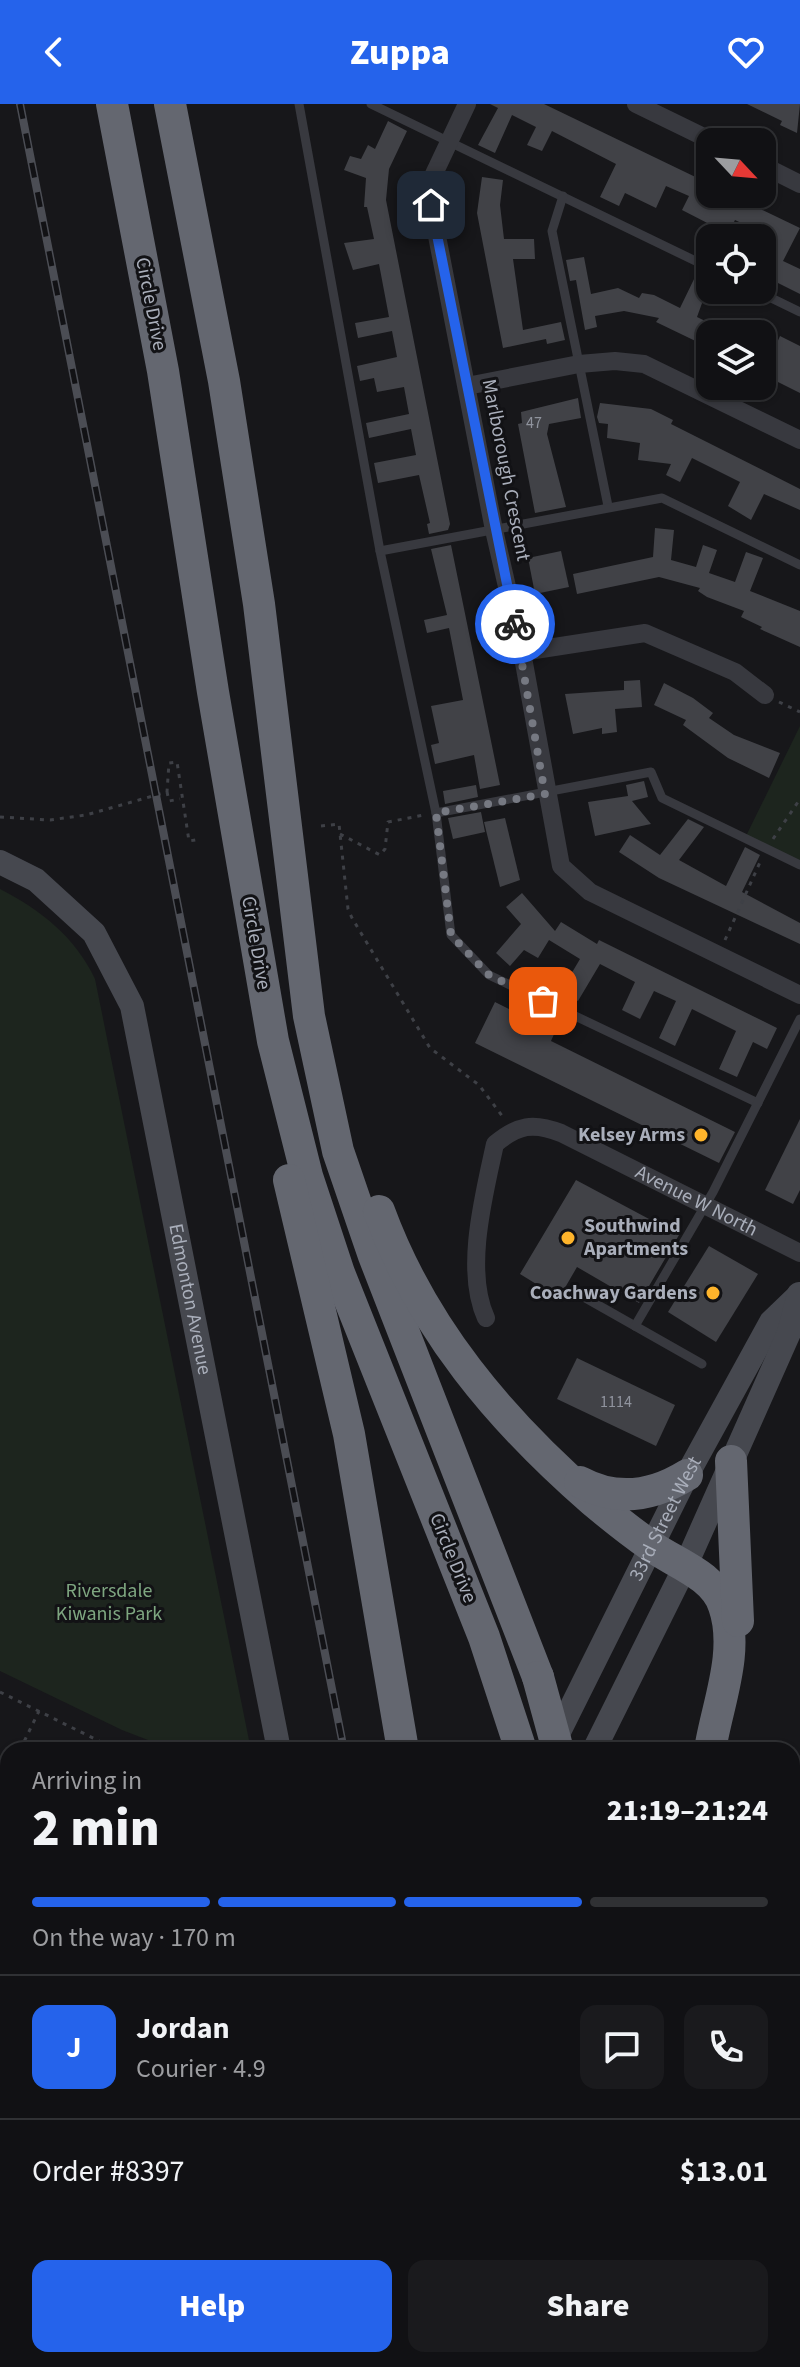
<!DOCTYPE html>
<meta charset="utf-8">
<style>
:root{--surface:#111114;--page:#1a1a1d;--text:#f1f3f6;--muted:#9c9da0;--line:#303134;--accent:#2563eb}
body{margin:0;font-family:"Source Sans 3",sans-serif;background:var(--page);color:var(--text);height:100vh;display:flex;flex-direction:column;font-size:30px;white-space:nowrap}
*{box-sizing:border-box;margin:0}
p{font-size:26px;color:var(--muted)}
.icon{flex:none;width:44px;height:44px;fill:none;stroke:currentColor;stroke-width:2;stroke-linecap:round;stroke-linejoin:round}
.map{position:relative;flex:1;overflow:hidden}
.drawer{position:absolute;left:0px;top:1638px;width:800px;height:626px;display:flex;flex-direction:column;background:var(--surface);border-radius:24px 24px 0 0;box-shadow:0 2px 6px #0004,0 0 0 2px var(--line)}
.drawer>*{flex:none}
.needle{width:52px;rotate:116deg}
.fabs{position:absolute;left:696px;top:24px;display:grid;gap:16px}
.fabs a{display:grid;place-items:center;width:80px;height:80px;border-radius:16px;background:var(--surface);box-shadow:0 2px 6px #0004,0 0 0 2px var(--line);font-size:40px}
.pin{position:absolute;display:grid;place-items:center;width:68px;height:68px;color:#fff;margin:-34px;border-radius:16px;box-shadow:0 4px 12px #0006}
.courier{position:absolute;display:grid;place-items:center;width:80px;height:80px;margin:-40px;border:6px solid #2563eb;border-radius:50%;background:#fff;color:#222;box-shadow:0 2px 10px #0007}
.headline em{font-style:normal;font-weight:800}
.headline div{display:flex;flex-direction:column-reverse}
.headline{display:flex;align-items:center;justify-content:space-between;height:136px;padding:0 32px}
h1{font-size:52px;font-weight:800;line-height:60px}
.bar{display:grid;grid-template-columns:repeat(4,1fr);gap:12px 8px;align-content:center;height:96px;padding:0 32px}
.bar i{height:10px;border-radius:6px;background:var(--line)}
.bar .current{background:var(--accent)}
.bar p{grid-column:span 4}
.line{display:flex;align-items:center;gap:20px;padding:0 32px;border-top:2px solid var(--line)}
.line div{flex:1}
.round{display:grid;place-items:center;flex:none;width:84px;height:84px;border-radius:16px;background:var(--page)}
.cta{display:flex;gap:16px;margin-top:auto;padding:16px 32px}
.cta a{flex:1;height:92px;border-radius:16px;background:var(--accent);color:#fff;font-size:32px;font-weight:800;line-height:92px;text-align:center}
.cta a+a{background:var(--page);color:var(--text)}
header{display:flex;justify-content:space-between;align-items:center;height:104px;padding:0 32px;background:var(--accent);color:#fff;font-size:36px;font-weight:800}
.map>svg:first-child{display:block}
</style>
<header><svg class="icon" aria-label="back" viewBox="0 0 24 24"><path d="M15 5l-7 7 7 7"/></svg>Zuppa<svg class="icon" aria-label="heart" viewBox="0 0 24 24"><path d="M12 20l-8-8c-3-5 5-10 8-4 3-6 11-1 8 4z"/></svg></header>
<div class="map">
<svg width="800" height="2263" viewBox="0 0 800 2263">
<rect width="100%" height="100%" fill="#17171a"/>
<!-- green -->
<g fill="#1d251e">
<path d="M800 622V758L746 732Z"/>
<path d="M0 785C41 806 75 833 95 875L251 1646H174L122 1626 0 1567Z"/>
</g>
<!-- building -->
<g fill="#414247">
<path d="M490 0H544L710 80V90L733 92 800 124 783 157 800 165V190L762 171V161L775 135 735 116 726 134H712L717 124 682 106 689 92 666 82 656 104 625 89 619 102 600 93 616 60 552 27 542 47 527 41 536 23 512 11 495 49 478 41 498 4Z"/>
<path d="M747 0H800L797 29 780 21 782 17Z"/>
<path d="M388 17 407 27 389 65 386 96 450 420 448 426 429 430 427 420 430 419 419 371 378 379 374 359 416 351 411 325 369 334 366 319 409 310 404 283 377 288 374 274 360 277 357 262 397 253 392 227 358 234 355 219 389 213 379 160 353 166 344 139 374 135 367 103H364L366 74 344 66 350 52 361 55 368 41 375 45Z"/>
<path d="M482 73 503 76 500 101 504 135H534L535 155H513L523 226 561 218 565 236 547 240 546 235 503 244 477 109Z"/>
<path d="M584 153 591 190 618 184 639 194 642 189 654 191 680 204 696 171 710 177 697 213 732 230H710V244L656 218 659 214 624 207 595 212 597 223 585 226 576 176 570 177 566 156Z"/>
<path d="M780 232 800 242V289L762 270V245L772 250Z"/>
<path d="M578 294 581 314 549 320 547 330 566 403 535 409 518 320 522 319 521 308Z"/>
<path d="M600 299 651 305 673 316 671 320 800 385V406L764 390 751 416 728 402 740 378 692 354 680 378 666 371 671 360 638 356 640 339 607 334 608 320 599 319 597 313Z"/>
<path d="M655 424 674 426 671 456 696 463 703 441 717 446 709 469 735 478 746 448 763 454 750 487 800 507V543L760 525 762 523 741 513 744 507 707 493 698 487 700 484 659 473 577 490 573 470 653 453Z"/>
<path d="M451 441 500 681 480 685 474 651 435 660 431 641 439 639 431 602 463 596 449 524 427 529 424 516 447 511 431 445Z"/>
<path d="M561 447 569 483 535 490 528 454Z"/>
<path d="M640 576 642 603 615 605 617 628 602 630V624L573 630 565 590 624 586V577Z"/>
<path d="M664 579 693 594 713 609 709 614 734 631 780 649 769 674 728 654 683 621 686 616 654 601Z"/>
<path d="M644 677 648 693 632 697 651 720 595 732 588 698 628 692 626 681Z"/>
<path d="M476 681 478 693 445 700 443 687Z"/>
<path d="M481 708 485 728 453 735 448 714Z"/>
<path d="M505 714 520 776 500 783 484 718Z"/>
<path d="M688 715 704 723 679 756 726 782 745 743 760 751 742 788 800 819V840L659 774 619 748 630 731 660 751Z"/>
<path d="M522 789 555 827 561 818 597 840 599 836 777 924 767 945 753 938 737 973 719 965 736 927 692 905 675 942 659 934 676 897 654 887 640 915 622 906 635 878 600 860 578 897 561 887 580 855 549 836 538 854 524 846 510 862 496 849 521 820 506 803Z"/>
<path d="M495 898 555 928 551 937 735 1028 719 1059 475 939Z"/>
<path d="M800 1015V1086L793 1100 765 1086Z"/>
<path d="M576 1076 679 1131 639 1199 577 1163 559 1194 520 1170Z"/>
<path d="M709 1142 758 1170 716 1238 668 1208Z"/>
<path d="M577 1254 675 1301 656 1342 557 1295Z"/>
</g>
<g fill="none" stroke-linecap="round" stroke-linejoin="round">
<!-- path -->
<g stroke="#3e4046" stroke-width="3" stroke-dasharray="4 6" stroke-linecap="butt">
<path d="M779 598 800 608"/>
<path d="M167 688 169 697 180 695"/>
<path d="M0 713 50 716 86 711 167 688 169 659 177 658 189 737 201 735"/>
<path d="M321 722 339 720 348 805 352 814 430 944 479 981 503 1013"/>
<path d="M340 730 380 751 385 745 388 718 424 711"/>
<path d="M773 735 800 695"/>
<path d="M725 836 761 756"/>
<path d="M0 1588 103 1639 108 1646"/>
<path d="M20 1646 39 1607"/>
<path d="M0 1687 8 1671"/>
<path d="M0 2046 8 2050"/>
<path d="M0 2218 8 2201"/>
<path d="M124 2263 128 2256"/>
</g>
<!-- lane -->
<g stroke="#38393f" stroke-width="9">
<path d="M299 0 380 447 436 709 451 831 489 871 758 999"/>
<path d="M371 0 710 164"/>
<path d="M563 92 552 127 608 402"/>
<path d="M755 186 800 208"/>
<path d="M380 447 662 394 800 461"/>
<path d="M436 709 651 668 662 694 800 761"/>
<path d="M582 1192 635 1222"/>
<path d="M702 1260 635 1222 713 1088 800 915"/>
<path d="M792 1817 800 1801"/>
<path d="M792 2127H800"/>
<path d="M710 2256 711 2263"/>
<path d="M369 2263 392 2256"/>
</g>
<!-- street -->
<g stroke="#38393f" stroke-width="18">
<path d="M467 0 433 72 431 101 494 426 522 548 561 762 590 788 800 891"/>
<path d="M636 0 714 38"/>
<path d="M762 61 800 80"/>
<path d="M467 282 579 260 615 257 644 260 800 336"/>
<path d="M522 548 645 529 735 568 765 591"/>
<path id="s1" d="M486 1214C464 1166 484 1091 495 1040 518 1021 533 1018 561 1029L800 1149"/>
<path d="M401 2256 403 2263"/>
</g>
<!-- secondary -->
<g stroke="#46484f" stroke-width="24">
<path id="s2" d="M0 758 36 776 94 829 132 902 279 1646"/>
<path id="s3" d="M552 1642 687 1371 771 1218 797 1193"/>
<path d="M594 1646 685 1463 789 1229 799 1190"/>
<path d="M255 2263 258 2256"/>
<path d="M286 2263 289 2256"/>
</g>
<!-- highway -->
<g stroke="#646770" stroke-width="32">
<path d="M112 0 163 267 213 588 273 937 307 1072 339 1169 484 1533 521 1646"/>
<path d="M170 0 224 277 259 500 309 912 338 1047 374 1152 538 1573"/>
<path d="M289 1076 349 1330 403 1646"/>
<path d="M379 1107C422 1224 500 1316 593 1397 611 1412 631 1428 651 1442 675 1459 714 1471 724 1502 740 1548 717 1601 710 1646"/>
<path d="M731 1357 738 1517"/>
<path d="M580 1378C617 1398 653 1392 687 1371"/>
<path d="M525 2256 526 2263"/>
<path d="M562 2256 563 2263"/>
<path d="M615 2263 616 2256"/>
</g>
<defs>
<g id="rail">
<path d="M20 0 344 1646"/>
<path d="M463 2256 465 2263"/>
</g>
</defs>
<!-- rail casing -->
<use href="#rail" stroke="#4b4d54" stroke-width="8"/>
<!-- rail -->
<use href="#rail" stroke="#121215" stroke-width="5" stroke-dasharray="15" stroke-linecap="butt"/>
<!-- highway-bridge -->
<path stroke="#646770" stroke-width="32" d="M538 1573 558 1646"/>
</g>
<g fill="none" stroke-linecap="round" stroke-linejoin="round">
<!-- done -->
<path stroke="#767982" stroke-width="8" stroke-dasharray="0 14.4" d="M515 520 545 690 436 709 451 831 489 871 543 897"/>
<!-- route -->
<path stroke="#2563eb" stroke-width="10" d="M431 101 515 520"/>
</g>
<!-- markers -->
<g fill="#feb42b" stroke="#121215" stroke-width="3">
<circle cx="701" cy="1031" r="8"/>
<circle cx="568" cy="1134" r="8"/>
<circle cx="713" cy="1189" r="8"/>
</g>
<g text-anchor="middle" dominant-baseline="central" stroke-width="6" stroke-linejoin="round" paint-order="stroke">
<!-- number labels -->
<g font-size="16" fill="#8f939d">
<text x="534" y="319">47</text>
<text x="616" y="1298">1114</text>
</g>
<!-- street labels -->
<g font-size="20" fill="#a9aeba" stroke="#121215">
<text transform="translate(151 200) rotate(79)">Circle Drive</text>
<text transform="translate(506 366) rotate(79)">Marlborough Crescent</text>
<text transform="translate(256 839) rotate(80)">Circle Drive</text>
<text stroke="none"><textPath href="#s1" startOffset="400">Avenue W North</textPath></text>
<text stroke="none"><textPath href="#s2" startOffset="500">Edmonton Avenue</textPath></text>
<text stroke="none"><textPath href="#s3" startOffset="254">33rd Street West</textPath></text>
<text transform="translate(453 1454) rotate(68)">Circle Drive</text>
</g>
<!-- poi labels -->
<g font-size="20" font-weight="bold" fill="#a9aeba" stroke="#121215" text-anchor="end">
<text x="685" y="1031">Kelsey Arms</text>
<text x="584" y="1122" text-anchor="start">Southwind<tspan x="584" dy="23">Apartments</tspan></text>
<text x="697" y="1189">Coachway Gardens</text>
</g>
<!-- park labels -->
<g font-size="20" fill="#7ea680" stroke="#121215">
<text x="109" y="1487">Riversdale<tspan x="109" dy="23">Kiwanis Park</tspan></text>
</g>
</g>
</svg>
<div class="fabs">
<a><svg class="needle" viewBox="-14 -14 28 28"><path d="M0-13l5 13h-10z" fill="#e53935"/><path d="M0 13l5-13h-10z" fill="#9c9da0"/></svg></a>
<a><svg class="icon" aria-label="locate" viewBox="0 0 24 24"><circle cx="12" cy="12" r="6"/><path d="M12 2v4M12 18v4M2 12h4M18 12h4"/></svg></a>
<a><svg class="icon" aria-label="layers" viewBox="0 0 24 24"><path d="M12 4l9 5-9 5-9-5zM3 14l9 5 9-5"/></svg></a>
</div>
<div class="pin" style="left:543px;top:897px;background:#ea580c"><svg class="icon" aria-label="bag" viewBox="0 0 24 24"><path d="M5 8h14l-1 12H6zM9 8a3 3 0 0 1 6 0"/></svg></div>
<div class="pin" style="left:431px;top:101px;background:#1f2937"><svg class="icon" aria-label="home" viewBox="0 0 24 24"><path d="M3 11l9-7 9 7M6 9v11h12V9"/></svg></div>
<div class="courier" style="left:515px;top:520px"><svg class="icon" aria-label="bike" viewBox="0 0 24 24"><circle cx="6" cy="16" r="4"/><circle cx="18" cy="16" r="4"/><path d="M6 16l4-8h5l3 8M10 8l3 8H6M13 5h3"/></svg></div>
<section class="drawer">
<div class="headline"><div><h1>2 min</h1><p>Arriving in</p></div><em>21:19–21:24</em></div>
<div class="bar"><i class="current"></i><i class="current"></i><i class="current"></i><i></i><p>On the way · 170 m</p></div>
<div class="line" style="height:144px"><b class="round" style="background:var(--accent);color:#fff">J</b><div><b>Jordan</b><p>Courier · 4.9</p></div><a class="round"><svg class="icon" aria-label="chat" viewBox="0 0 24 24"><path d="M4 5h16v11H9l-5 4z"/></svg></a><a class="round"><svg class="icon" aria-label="phone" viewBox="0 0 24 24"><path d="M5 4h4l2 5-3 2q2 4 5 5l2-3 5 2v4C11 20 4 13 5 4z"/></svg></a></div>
<div class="line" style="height:104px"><div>Order #8397</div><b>$13.01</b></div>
<div class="cta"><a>Help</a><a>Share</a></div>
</section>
</div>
